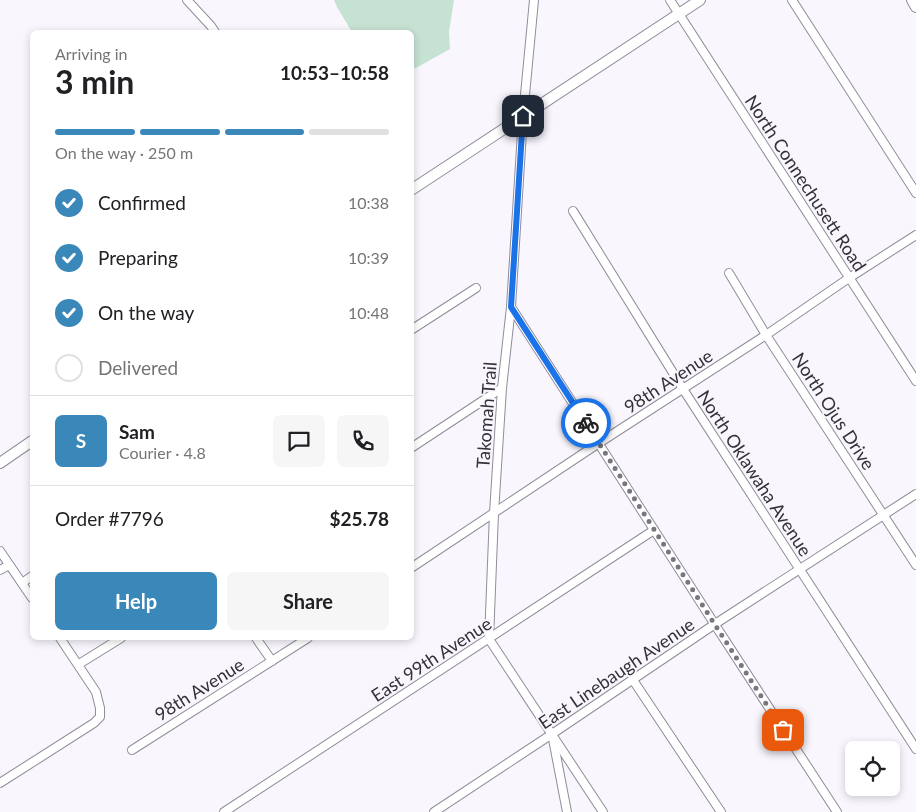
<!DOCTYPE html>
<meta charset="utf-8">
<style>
:root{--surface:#fff;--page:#f6f6f6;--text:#202124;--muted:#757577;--line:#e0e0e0;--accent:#3a87ba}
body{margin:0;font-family:Lato,sans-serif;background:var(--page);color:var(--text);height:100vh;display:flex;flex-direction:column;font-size:19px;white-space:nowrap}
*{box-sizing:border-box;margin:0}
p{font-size:16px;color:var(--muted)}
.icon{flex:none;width:28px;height:28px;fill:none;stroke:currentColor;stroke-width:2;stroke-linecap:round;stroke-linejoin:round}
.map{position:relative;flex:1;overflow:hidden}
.details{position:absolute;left:30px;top:30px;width:384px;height:610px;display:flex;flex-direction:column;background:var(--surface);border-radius:8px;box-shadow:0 2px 8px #0003}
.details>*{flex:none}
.fabs{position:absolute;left:845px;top:741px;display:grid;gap:10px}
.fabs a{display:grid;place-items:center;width:55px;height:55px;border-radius:8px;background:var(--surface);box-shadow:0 2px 8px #0003;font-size:25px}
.pin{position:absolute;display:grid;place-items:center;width:42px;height:42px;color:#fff;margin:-21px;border-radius:10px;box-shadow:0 2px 8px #0006}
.courier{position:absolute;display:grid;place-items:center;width:50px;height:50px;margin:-25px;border:4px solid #1a73e8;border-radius:50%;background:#fff;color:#222;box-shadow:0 1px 6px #0007}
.summary em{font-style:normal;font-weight:700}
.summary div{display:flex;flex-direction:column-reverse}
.summary{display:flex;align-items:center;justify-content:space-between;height:85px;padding:0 25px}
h1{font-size:32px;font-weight:700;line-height:38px}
.bar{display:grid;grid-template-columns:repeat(4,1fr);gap:8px 5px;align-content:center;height:60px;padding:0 25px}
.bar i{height:6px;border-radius:4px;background:var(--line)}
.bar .selected{background:var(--accent)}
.bar p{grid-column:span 4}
.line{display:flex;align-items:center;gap:12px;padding:0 25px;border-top:1px solid var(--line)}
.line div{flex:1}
.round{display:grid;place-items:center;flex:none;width:52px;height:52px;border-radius:8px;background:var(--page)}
ol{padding:0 25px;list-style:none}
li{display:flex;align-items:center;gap:15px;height:55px}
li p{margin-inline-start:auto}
li .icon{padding:5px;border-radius:50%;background:var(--accent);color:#fff;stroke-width:4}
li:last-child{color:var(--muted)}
li i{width:28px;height:28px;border:2px solid var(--line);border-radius:50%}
.primary-button{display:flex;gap:10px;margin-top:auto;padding:10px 25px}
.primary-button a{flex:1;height:58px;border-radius:8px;background:var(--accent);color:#fff;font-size:20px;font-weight:700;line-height:58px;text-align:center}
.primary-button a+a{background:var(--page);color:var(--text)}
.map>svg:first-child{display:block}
</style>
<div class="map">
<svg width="916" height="812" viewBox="0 0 916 812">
<rect width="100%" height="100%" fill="#f9f6fe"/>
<!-- green -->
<path fill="#c6e2d3" d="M334 0H454L449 31 450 49 416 68H411V32H352L337 7Z"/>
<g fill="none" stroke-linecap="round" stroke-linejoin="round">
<defs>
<g id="minor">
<path d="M187 0 211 26 215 32"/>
<path d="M534 0 523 116 511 307 502 388 494 513 489 639 603 812"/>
<path d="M670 0 916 381"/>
<path d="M792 0 916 193"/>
<path d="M573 211 683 389 916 749"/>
<path d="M729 273 766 335 916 565"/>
<path d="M511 307 719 631 837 812"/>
<path d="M411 330 476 288"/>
<path d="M411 448 502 388"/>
<path d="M0 551 32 598"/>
<path d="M411 568 599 443 766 335 849 278 916 235"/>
<path d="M0 570 9 565"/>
<path d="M22 583 32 576"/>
<path d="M256 638 272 661"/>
<path d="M79 664 121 638"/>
<path d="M633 680 721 812"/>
<path d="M553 739 567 812"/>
<path d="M132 750 308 638"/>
<path d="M0 783 94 723 100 717V708L96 692 60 638"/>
<path d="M224 812 654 530"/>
<path d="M434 812 552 734 715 624 916 494"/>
</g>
<g id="tertiary">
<path d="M912 0 916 7"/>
<path d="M411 190 700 0"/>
<path d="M0 463 32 441"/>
</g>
</defs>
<!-- minor casing -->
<use href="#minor" stroke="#918c99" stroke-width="10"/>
<!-- tertiary casing -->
<use href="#tertiary" stroke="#918c99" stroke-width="12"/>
<!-- minor -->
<use href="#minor" stroke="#fff" stroke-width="8"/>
<!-- tertiary -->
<use href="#tertiary" stroke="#fff" stroke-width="10"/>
</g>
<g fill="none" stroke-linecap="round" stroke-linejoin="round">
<!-- done -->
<path stroke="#79777d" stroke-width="5" stroke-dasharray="0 9" d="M586 423 719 631 783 730"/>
<!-- route -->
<path stroke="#1a73e8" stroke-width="6" d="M523 116 511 307 586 423"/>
</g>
<g text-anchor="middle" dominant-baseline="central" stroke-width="4" stroke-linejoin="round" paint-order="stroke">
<!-- street labels -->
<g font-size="18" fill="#343238" stroke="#f9f6fe">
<text transform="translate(806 183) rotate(57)">North Connechusett Road</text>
<text transform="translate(668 381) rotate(-33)">98th Avenue</text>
<text transform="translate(834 411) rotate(57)">North Ojus Drive</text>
<text transform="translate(486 415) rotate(-86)">Takomah Trail</text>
<text transform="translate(755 473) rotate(57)">North Oklawaha Avenue</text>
<text transform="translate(431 659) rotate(-33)">East 99th Avenue</text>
<text transform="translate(616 673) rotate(-34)">East Linebaugh Avenue</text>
<text transform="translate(199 689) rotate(-32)">98th Avenue</text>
</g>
</g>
</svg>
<div class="fabs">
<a><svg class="icon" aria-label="locate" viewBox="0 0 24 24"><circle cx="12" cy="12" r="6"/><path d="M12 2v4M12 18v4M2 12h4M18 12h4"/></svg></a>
</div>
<div class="pin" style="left:783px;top:730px;background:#ea580c"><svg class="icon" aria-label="bag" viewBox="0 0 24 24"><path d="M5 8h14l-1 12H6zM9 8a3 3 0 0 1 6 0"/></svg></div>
<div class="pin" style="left:523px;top:116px;background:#1f2937"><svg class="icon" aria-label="home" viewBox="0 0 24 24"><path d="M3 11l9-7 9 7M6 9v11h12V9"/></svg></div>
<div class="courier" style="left:586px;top:423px"><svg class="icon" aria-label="bike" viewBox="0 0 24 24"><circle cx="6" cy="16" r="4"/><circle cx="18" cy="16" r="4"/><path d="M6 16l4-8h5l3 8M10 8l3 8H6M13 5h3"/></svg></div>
<section class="details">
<div class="summary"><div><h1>3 min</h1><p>Arriving in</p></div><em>10:53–10:58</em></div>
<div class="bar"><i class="selected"></i><i class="selected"></i><i class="selected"></i><i></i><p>On the way · 250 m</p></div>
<ol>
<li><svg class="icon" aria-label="check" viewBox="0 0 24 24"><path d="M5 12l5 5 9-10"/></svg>Confirmed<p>10:38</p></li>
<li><svg class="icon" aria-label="check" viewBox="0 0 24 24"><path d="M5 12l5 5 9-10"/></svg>Preparing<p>10:39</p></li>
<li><svg class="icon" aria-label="check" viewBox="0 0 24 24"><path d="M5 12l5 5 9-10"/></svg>On the way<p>10:48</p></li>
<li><i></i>Delivered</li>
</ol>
<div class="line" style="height:90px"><b class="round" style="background:var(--accent);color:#fff">S</b><div><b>Sam</b><p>Courier · 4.8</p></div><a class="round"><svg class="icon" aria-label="chat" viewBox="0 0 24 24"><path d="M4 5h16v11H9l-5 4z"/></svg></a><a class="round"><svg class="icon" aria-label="phone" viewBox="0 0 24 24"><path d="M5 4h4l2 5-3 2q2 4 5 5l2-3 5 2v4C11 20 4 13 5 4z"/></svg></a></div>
<div class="line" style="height:65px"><div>Order #7796</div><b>$25.78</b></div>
<div class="primary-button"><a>Help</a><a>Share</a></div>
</section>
</div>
